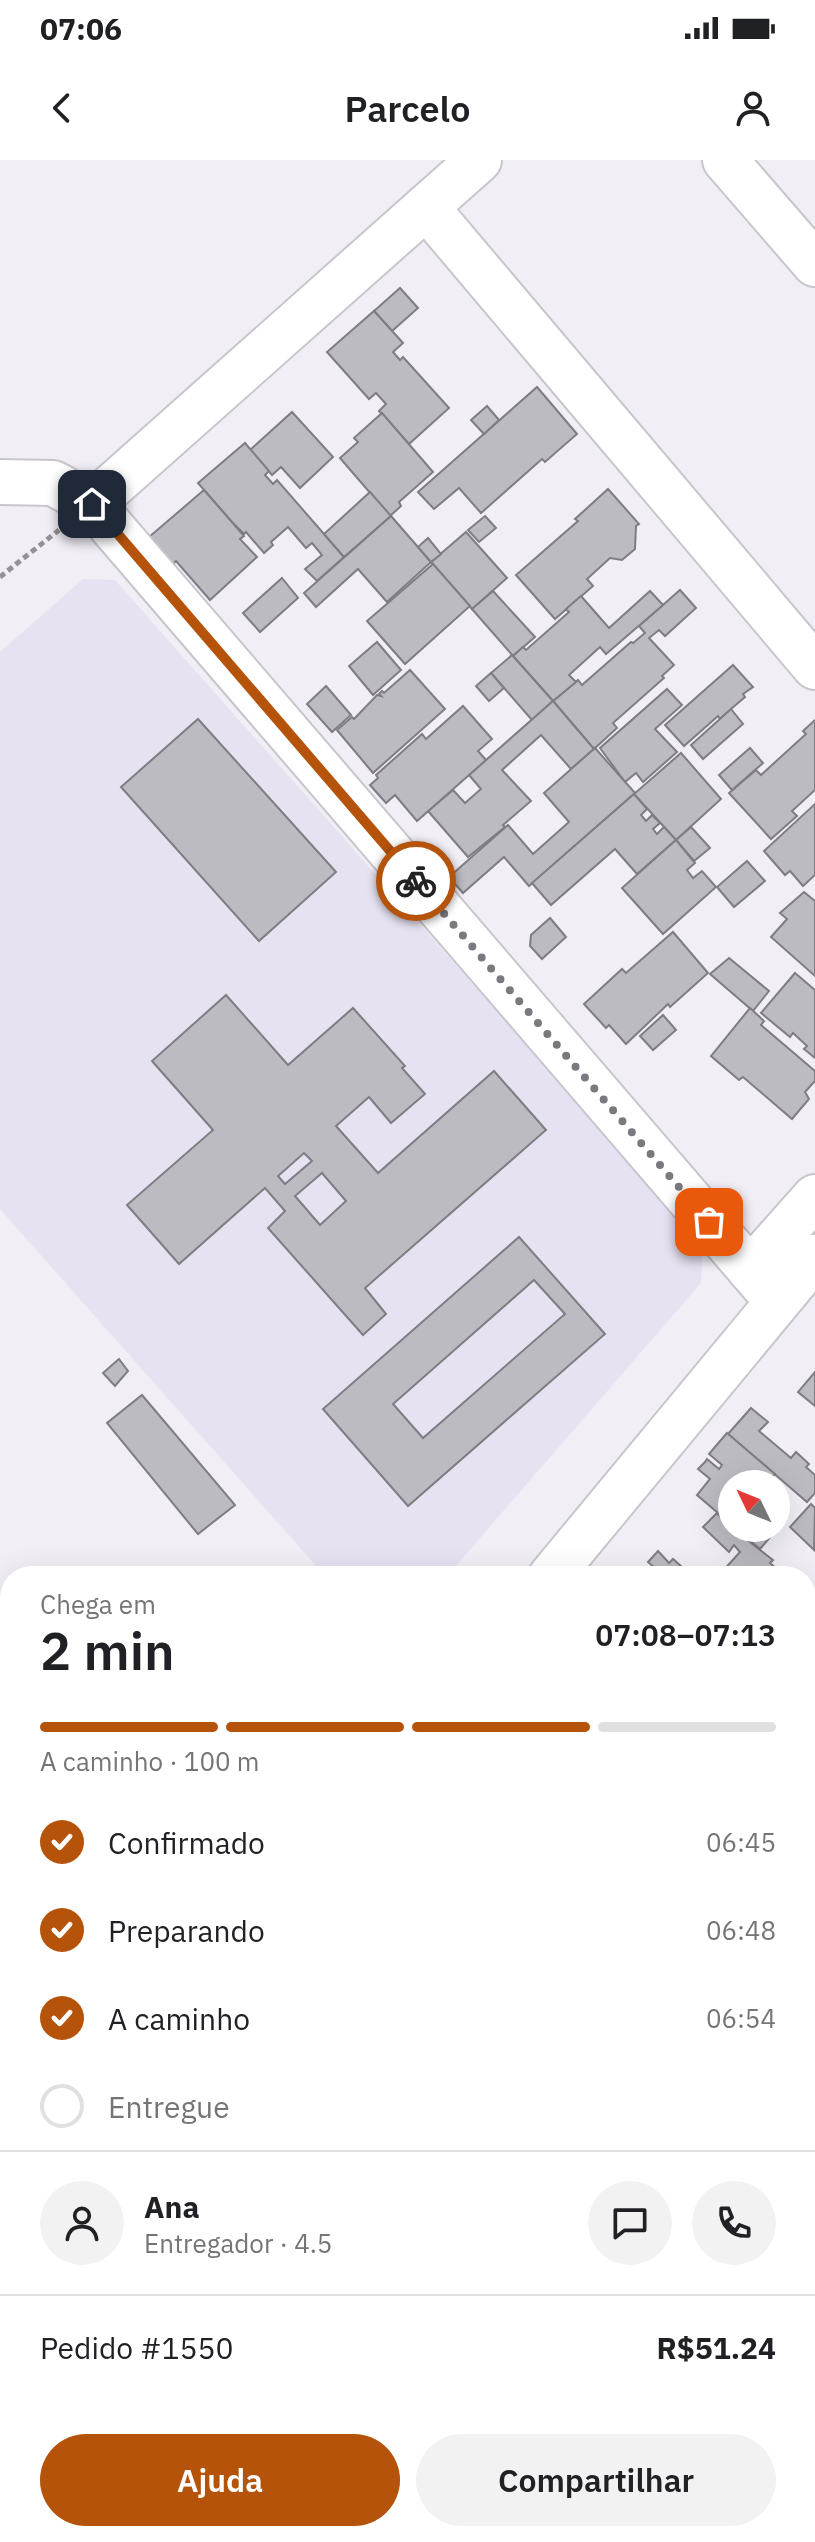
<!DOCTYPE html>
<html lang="pt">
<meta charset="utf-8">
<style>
:root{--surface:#fff;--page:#f2f2f2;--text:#202124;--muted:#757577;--line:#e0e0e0;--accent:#b45309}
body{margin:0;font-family:"IBM Plex Sans",sans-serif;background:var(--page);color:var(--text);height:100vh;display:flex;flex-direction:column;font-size:30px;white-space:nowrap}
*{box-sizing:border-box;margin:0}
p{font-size:26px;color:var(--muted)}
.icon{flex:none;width:44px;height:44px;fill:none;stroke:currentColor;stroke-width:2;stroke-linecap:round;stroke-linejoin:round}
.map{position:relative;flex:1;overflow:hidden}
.side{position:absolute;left:0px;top:1406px;width:816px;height:976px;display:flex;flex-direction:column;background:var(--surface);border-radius:32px 32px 0 0;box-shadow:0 8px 32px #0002}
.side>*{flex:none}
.needle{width:52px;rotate:313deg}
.fabs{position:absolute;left:718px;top:1310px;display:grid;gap:16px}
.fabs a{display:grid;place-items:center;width:72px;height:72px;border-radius:50%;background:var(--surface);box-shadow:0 8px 32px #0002;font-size:40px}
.pin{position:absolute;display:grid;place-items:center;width:68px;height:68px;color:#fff;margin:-34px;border-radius:16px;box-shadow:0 4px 12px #0006}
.courier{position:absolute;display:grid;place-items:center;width:80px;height:80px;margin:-40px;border:6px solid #b45309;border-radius:50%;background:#fff;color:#222;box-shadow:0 2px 10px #0007}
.overview em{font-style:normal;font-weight:600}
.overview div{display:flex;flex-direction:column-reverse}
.overview{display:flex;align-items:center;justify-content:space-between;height:136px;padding:0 40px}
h1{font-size:52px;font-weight:600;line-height:60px}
.bar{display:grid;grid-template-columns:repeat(4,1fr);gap:12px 8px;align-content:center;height:96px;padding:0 40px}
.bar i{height:10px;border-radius:6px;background:var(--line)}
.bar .current{background:var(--accent)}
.bar p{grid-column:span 4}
.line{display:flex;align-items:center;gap:20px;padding:0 40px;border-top:2px solid var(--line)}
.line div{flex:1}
.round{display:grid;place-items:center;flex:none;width:84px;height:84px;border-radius:42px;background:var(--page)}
ol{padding:0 40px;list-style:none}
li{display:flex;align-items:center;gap:24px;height:88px}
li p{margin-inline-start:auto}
li .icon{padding:8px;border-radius:50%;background:var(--accent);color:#fff;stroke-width:4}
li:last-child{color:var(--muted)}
li i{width:44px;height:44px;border:4px solid var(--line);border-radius:50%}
.primary-button{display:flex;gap:16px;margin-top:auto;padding:16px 40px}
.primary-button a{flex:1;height:92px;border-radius:48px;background:var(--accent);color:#fff;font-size:32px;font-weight:600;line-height:92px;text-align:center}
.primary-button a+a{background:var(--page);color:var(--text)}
.status{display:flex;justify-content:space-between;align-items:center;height:56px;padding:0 40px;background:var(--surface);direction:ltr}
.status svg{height:22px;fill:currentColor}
header{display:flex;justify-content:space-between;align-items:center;height:104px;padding:0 40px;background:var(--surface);font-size:36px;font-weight:600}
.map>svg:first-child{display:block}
</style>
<div class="status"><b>07:06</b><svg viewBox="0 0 49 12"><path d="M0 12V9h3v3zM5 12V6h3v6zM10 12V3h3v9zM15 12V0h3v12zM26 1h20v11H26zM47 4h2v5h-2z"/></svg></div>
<header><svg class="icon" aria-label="back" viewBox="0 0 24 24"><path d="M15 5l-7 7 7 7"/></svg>Parcelo<svg class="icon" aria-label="person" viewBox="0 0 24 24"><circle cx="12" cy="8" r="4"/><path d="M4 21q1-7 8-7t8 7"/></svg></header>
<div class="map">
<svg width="815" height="2382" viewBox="0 0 815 2382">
<rect width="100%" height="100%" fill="#f1eef6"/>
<!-- built -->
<path fill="#e7e2f1" d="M83 419 115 420 703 1084 701 1123 447 1416H325L0 1049V492Z"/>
<!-- building -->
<g fill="#bdbbc2" stroke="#7f7c83" stroke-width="2" fill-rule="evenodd">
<path d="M400 128 418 148 392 171 374 151Z"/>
<path d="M374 151 403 183 393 192 400 200 403 197 449 248 409 284 379 251 386 244 376 233 369 239 327 192Z"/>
<path d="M537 227 577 274 545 302 542 299 481 353 459 328 434 349 418 332Z"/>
<path d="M487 246 499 260 484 274 471 260Z"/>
<path d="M292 252 333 297 300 328 281 307 272 315 250 290Z"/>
<path d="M382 253 433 312 399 342 401 346 390 356 340 298 358 282 354 278Z"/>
<path d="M245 283 269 311 265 315 273 324 277 320 344 397 317 421 305 409 322 395 312 383 306 388 288 367 271 382 273 385 264 393 246 372 244 374 232 362 198 323Z"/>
<path d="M608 329 639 364 636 366 635 389 622 400 610 398 587 419 593 426 555 459 516 415 578 361 575 359Z"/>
<path d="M204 330 244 376 240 379 257 397 210 440 176 401 173 404 149 377Z"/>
<path d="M370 332 391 356 344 397 324 374Z"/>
<path d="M391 356 431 402 387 442 358 409 316 447 304 433Z"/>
<path d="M485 356 496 368 479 382 468 370Z"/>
<path d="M466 372 507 418 472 449 431 402Z"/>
<path d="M428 378 441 394 431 402 418 387Z"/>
<path d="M433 404 470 446 405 504 367 461Z"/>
<path d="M282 418 298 438 260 472 243 453Z"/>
<path d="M680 430 696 448 665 476 659 470 649 478 674 505 662 516 664 518 613 563 617 568 594 589 553 541 578 520 582 525 631 482 633 483 645 473 639 466Z"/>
<path d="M493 431 535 477 513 496 472 449Z"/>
<path d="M650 431 663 445 606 494 600 487 569 515 576 522 553 541 513 496 523 487 526 490 569 452 566 449 581 436 609 468Z"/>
<path d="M377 482 401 510 373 535 349 506Z"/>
<path d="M512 495 553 541 532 560 491 513Z"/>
<path d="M733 505 753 527 743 534 745 537 731 549 720 559 718 556 684 586 665 565Z"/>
<path d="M410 510 445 549 373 613 337 570 352 557 354 559 377 535 381 536 379 534 382 531 384 533Z"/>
<path d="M491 513 504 528 489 541 476 526Z"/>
<path d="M326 526 351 555 332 572 307 544Z"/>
<path d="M667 529 682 545 655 569 677 592 643 622 636 613 625 622 600 588Z"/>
<path d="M553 541 594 589 571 609 541 575 502 610 531 641 503 665 505 667 468 697 428 651 453 630 465 643 481 629 469 615Z"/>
<path d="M463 546 492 579 478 591 486 600 417 661 395 635 386 643 370 625 378 618 376 615 422 574 426 579Z"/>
<path d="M731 549 743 564 703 599 691 585Z"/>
<path d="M198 559 336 712 259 781 121 627Z"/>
<path d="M815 560V630L792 651 797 656 771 679 729 633 756 610 761 615 806 574 803 571Z"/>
<path d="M595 588 635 633 529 726 504 697 463 733 449 717 508 665 533 694 569 662 544 633Z"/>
<path d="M750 588 763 603 732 630 719 615Z"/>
<path d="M681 593 721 639 676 680 634 634Z"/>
<path d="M634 634 647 649 641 655 646 661 652 655 660 663 653 669 657 674 664 667 676 680 637 714 615 689 551 745 532 723Z"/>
<path d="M815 644V715L803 726 790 711 785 715 764 691Z"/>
<path d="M691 667 710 688 694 701 676 680Z"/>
<path d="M676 680 695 703 687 710 693 718 702 711 716 727 663 774 622 728Z"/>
<path d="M747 701 765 721 734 747 717 727Z"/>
<path d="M804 732 815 741V816L771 777 787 759 780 753Z"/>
<path d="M550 758 566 777 542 799 530 786 531 775Z"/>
<path d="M673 772 708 813 670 847 668 844 626 884 609 865 606 868 584 844 622 809 626 813Z"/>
<path d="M729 798 769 831 753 851 710 814Z"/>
<path d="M795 813 815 830V898L804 889 807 886 793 873 790 877 761 853Z"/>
<path d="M226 835 288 905 353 848 405 906 402 908 425 934 391 963 369 937 336 966 378 1013 494 911 546 970 365 1128 386 1154 363 1175 268 1068 285 1051 265 1028 179 1104 127 1045 213 970 152 901ZM304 993 312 1001 285 1024 278 1016ZM322 1013 346 1041 320 1065 295 1036Z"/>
<path d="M750 848 764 861 761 865 815 911V921L805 932 809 939 792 959 743 917 739 920 711 896Z"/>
<path d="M663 855 676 870 653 890 640 876Z"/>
<path d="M519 1077 605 1174 408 1346 323 1249ZM534 1120 565 1154 423 1278 393 1244Z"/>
<path d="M119 1199 128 1211 115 1226 103 1213Z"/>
<path d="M815 1212V1246L798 1232Z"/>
<path d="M142 1235 235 1345 198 1374 107 1263Z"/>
<path d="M751 1248 768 1262 759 1271 791 1298 796 1292 809 1304 806 1307 815 1315V1333L807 1342 728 1274Z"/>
<path d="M727 1273 775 1314 766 1324H732V1365L697 1335 710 1319 698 1309 705 1302 707 1299 719 1309 722 1305 709 1294Z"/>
<path d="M811 1344 815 1348 814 1390 790 1367Z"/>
<path d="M717 1353 732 1368 773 1400 770 1403 778 1410 781 1407 792 1416H724L721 1413 740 1392 734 1385 729 1392 703 1367Z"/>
<path d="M776 1354 784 1361 760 1389 735 1368H776Z"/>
<path d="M658 1391 669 1403 673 1399 692 1416H664L648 1402Z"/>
<path d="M807 1430 815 1436V1462L806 1472Z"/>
<path d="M806 1477 815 1484V1550L806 1560Z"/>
<path d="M815 1827V1877L806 1871V1839Z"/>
<path d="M806 1885 815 1894V1970L811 1974 806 1968Z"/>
<path d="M806 2066 815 2075V2123L806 2114Z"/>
</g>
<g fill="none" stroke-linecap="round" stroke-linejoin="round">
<defs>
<g id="minor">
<path d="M479 0 92 344 777 1141"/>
<path d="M725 0 815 104"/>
<path d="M426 47 815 507"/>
<path d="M0 322 53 323 92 344"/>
<path d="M750 1110 815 1037"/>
<path d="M551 1416 815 1097"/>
<path d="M806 1691 815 1698"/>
<path d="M806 2030 815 2021"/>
<path d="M806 2215 815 2223"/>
</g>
<path id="major" d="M720 2372 729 2382"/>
<g id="highway">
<path d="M0 1597 10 1605"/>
<path d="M0 1912 10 1924"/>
<path d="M0 2162 10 2174"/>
<path d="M183 2372 192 2382"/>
<path d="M399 2372 408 2382"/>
</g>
</defs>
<!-- minor casing -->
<use href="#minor" stroke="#c8c5cd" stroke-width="48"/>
<!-- major casing -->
<use href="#major" stroke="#cccccd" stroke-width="48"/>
<!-- highway casing -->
<use href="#highway" stroke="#cccccd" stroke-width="48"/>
<!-- path -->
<path stroke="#949298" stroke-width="5" stroke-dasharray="6 4" stroke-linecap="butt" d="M0 417 59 370"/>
<!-- minor -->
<use href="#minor" stroke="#fff" stroke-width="44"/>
<!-- major -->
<use href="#major" stroke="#dfd0f8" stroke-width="44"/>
<!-- highway -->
<use href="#highway" stroke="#c9b0f4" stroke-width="44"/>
</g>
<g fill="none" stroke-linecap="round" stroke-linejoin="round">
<!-- done -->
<path stroke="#7b797e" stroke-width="8" stroke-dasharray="0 14.4" d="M416 721 709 1062"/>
<!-- route -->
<path stroke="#b45309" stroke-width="10" d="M92 344 416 721"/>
</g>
</svg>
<div class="fabs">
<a><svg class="needle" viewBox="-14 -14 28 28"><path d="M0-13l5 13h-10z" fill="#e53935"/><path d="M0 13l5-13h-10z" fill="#757577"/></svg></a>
</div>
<div class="pin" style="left:709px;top:1062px;background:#ea580c"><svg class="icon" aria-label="bag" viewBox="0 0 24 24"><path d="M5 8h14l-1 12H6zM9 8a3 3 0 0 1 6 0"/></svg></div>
<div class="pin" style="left:92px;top:344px;background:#1f2937"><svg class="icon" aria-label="home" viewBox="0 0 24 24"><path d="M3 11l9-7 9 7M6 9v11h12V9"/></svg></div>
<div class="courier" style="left:416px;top:721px"><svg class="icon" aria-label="bike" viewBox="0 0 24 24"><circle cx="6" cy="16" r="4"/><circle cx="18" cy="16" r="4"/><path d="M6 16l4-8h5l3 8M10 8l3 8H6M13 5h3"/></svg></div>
<section class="side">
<div class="overview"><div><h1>2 min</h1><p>Chega em</p></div><em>07:08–07:13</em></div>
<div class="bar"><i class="current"></i><i class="current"></i><i class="current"></i><i></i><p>A caminho · 100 m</p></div>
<ol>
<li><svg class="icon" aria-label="check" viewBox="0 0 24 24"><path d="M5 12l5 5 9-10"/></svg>Confirmado<p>06:45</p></li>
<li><svg class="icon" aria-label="check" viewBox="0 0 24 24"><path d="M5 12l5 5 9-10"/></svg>Preparando<p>06:48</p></li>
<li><svg class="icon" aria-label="check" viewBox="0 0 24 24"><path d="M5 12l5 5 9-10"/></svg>A caminho<p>06:54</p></li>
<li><i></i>Entregue</li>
</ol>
<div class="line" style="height:144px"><a class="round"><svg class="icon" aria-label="person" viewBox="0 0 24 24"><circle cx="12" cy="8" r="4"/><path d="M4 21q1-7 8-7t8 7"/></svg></a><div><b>Ana</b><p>Entregador · 4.5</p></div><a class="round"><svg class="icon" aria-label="chat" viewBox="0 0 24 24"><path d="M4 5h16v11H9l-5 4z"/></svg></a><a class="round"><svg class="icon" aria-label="phone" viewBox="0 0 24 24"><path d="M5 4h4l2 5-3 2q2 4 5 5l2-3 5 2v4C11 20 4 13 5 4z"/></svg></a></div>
<div class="line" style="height:104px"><div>Pedido #1550</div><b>R$51.24</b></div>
<div class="primary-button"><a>Ajuda</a><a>Compartilhar</a></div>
</section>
</div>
